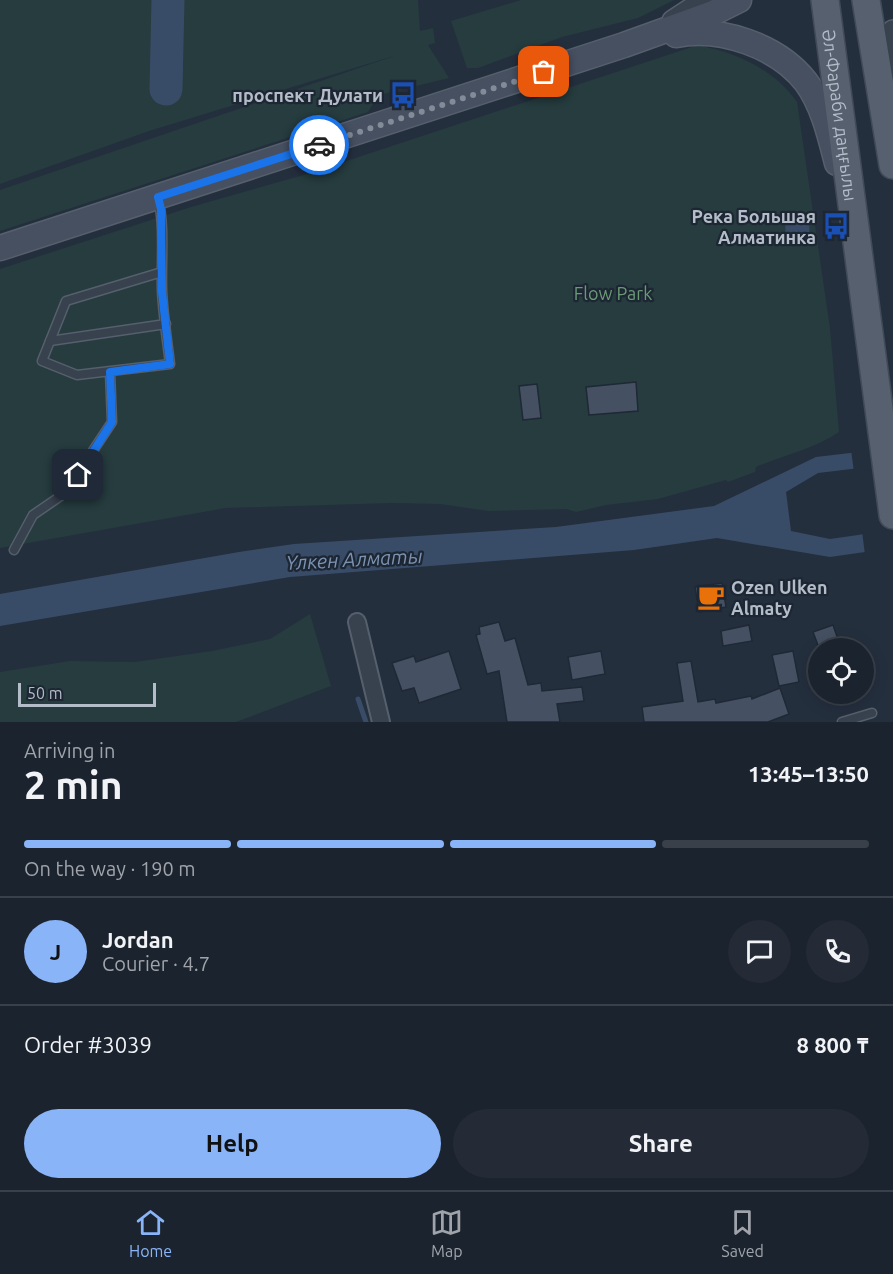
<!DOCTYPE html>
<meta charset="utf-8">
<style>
:root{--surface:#1b232e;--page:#242b36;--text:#f1f3f6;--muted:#a0a4aa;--line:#39404a;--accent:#8ab4f8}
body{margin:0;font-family:Ubuntu,sans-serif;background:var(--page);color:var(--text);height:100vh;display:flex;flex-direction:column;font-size:22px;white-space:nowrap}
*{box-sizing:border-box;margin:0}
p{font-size:20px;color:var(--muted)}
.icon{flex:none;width:33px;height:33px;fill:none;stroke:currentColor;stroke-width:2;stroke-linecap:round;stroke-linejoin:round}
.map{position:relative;height:722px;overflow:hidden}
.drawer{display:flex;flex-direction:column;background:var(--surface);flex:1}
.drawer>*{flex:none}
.fabs{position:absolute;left:808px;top:638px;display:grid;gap:12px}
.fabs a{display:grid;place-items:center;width:66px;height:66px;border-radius:50%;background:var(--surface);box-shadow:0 3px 15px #0003,0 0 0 2px var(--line);font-size:30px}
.scale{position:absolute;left:18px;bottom:15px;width:138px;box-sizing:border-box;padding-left:6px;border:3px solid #b4bcc9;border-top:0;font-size:16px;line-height:21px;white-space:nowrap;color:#b4bcc9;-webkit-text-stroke:4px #1d2633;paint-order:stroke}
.pin{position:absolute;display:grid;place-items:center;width:51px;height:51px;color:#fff;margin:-26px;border-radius:12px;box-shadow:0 3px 9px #0006}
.courier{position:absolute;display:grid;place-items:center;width:60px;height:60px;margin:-30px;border:4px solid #1a73e8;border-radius:50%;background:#fff;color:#222;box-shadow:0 2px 8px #0007}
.head em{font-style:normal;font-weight:700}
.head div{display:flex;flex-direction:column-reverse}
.head{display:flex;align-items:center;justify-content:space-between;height:102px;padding:0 24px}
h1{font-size:39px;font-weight:700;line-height:45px}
.bar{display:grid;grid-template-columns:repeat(4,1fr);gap:9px 6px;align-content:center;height:72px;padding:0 24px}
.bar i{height:8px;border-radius:4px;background:var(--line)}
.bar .current{background:var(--accent)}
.bar p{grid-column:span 4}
.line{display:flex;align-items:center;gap:15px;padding:0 24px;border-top:2px solid var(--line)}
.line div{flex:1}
.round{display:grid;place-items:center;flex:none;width:63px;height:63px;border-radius:32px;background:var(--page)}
.button{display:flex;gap:12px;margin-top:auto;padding:12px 24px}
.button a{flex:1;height:69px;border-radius:36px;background:var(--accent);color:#111;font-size:24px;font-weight:700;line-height:69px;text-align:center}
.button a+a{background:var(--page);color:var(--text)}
.menu{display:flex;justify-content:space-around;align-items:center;height:84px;border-top:2px solid var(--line);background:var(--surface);font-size:16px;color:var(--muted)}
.menu a{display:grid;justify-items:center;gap:3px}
.menu .current{color:var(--accent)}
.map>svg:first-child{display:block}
</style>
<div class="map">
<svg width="893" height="722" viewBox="0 0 893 722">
<rect width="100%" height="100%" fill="#242f3e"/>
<!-- green -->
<g fill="#263c3f">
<path d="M0 0H418L420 31 433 28 435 43 428 45 449 78 379 95 368 112 0 231V190L397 55 149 131 0 184Z"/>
<path d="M521 0H674L638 18 562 37 478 68H467L451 21Z"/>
<path d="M698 45C739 54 772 68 797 102L830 328 839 432C814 449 784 455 756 467L755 472 728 482 726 480 658 499 606 505 576 512 566 509 488 511 440 504 392 503 226 508 0 548V269L191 207 307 174Z"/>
<path d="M310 614 331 686 236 722H0V672L70 661 135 662 212 651 270 639Z"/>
</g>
<!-- water -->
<g fill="#394c67">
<path d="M785 219 809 223 810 239 786 241Z"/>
<path d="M893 448V464L818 473 786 492 791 531 830 539 893 530V548L830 557 717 538 634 550 290 577 0 626V594L239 552 294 544 556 527 714 506 816 457Z"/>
</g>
<!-- pier -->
<g fill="#242f3e">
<path d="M893 445V467L854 472 851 450Z"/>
<path d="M893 527V551L865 555 862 531Z"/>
</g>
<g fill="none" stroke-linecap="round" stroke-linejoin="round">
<!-- stream -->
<path stroke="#394c67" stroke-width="5" d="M358 699 366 722"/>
<!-- river -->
<path stroke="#394c67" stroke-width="33" d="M166 89 168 0"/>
</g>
<!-- building -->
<g fill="#455162" stroke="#1f2835" stroke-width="1.5">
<path d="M636 382 638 411 589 415 586 387Z"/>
<path d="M537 384 541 418 523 420 519 386Z"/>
<path d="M722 583 726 607 699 612 695 587Z"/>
<path d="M499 622 505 641 515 638 528 685 541 683 542 691 582 687 584 701 557 704 560 722H507L499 671 487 674 476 635 480 634 479 627Z"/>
<path d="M749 625 752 641 723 646 721 631Z"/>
<path d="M833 625 841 648H819L813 632Z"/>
<path d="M449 651 461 689 419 703 414 688 402 691 392 663 414 656 416 662Z"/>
<path d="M601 651 605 674 572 680 568 657Z"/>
<path d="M793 651 799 682 779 686 772 655Z"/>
<path d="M691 661 698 702 715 699 716 703 751 696 752 699 780 688 789 714 768 722H644L642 707 683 701 677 663Z"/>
</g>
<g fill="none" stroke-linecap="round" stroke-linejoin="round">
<defs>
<g id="service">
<path d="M158 197C165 227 161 260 162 290 163 314 167 339 170 364L77 375 42 361 66 301 162 272"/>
<path d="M50 341 166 324"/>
<path d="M14 550 33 515 65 493 112 422 110 372"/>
<path d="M842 722 872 713"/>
</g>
<path id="minor" d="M357 622 381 722"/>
<g id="tertiary">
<path d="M673 21 705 0"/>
<path d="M893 31 891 55 893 88"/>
</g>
<g id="secondary">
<path d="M676 35C720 26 778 46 806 82 823 105 830 136 837 163"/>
<path d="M0 248 624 45 713 13 739 0"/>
</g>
<g id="primary">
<path id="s1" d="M825 0 893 515"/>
<path d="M866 0 893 165"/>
</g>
</defs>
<!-- service casing -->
<use href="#service" stroke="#565f6c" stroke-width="11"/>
<!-- minor casing -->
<use href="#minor" stroke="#565f6c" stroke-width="20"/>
<!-- tertiary casing -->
<use href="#tertiary" stroke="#565f6c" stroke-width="24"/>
<!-- secondary casing -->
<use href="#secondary" stroke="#565f6c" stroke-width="27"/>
<!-- primary casing -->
<use href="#primary" stroke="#414a57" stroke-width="30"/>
<!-- service -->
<use href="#service" stroke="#38414e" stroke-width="8"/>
<!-- minor -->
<use href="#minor" stroke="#38414e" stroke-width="16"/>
<!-- tertiary -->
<use href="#tertiary" stroke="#38414e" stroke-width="21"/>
<!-- secondary -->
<use href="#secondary" stroke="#465061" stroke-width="24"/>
<!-- primary -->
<use href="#primary" stroke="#56606e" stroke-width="27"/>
</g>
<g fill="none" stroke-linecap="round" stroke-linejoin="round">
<!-- done -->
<path stroke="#828b98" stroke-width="6" stroke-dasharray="0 10.8" d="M319 145 544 72"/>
<!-- route -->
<path stroke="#1a73e8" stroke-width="8" d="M78 475 112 422 110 372 170 364 162 292 161 209 158 197 319 145"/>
</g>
<!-- icons -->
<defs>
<symbol id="bus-bare" viewBox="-9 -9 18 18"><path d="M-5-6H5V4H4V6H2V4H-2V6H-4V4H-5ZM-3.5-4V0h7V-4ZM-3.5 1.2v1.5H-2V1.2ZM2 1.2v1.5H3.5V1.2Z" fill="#1a4fb4" stroke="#1d2633" stroke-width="2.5" paint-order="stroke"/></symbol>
<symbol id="cafe-bare" viewBox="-9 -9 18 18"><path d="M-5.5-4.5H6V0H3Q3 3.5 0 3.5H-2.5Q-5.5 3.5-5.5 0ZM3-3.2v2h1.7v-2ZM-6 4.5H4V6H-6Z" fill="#e8710a" stroke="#1d2633" stroke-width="2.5" paint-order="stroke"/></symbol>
</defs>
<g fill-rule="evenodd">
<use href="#bus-bare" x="384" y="76" width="38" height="38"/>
<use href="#bus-bare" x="817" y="207" width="38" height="38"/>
<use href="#cafe-bare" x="692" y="578" width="38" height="38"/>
</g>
<g text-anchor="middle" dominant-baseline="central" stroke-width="4.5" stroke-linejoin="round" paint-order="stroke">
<!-- poi labels -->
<g font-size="18" font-weight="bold" fill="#b4bcc9" stroke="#1d2633" text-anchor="end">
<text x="383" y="95">проспект Дулати</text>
<text x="816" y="216">Река Большая<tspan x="816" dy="21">Алматинка</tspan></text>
<text x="731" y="587" text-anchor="start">Ozen Ulken<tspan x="731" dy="21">Almaty</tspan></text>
</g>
<!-- street labels -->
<g font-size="18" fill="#b4bcc9" stroke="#1d2633">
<text stroke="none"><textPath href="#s1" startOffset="116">Әл-Фараби даңғылы</textPath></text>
</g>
<!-- park labels -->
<g font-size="18" fill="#6b9a76" stroke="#1d2633">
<text x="613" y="293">Flow Park</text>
</g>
<!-- water labels -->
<g font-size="20" font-style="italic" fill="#7c92b1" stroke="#1d2633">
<text transform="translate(354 559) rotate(-3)">Үлкен Алматы</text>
</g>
</g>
</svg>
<div class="fabs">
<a><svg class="icon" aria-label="locate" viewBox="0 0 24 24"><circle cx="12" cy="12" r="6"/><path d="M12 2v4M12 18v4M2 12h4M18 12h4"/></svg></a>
</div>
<div class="scale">50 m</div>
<div class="pin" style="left:544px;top:72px;background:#ea580c"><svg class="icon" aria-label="bag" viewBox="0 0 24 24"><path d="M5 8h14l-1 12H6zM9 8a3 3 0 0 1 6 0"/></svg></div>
<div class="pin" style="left:78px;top:475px;background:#1f2937"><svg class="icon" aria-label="home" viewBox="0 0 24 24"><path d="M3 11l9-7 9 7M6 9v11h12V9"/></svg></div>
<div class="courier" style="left:319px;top:145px"><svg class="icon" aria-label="car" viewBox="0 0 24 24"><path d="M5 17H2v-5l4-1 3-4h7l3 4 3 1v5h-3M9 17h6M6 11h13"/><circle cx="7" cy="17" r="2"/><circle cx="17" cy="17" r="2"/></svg></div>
</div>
<section class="drawer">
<div class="head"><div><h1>2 min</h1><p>Arriving in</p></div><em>13:45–13:50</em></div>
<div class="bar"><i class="current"></i><i class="current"></i><i class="current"></i><i></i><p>On the way · 190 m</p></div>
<div class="line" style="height:108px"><b class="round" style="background:var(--accent);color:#111">J</b><div><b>Jordan</b><p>Courier · 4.7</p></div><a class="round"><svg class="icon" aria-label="chat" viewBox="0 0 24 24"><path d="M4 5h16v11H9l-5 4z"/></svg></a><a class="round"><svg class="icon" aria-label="phone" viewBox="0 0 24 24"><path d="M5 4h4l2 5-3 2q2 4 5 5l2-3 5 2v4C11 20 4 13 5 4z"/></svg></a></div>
<div class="line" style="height:78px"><div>Order #3039</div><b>8 800 ₸</b></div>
<div class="button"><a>Help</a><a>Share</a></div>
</section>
<nav class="menu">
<a class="current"><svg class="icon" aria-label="home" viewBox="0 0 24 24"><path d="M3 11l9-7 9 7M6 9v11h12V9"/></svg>Home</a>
<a><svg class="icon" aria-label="map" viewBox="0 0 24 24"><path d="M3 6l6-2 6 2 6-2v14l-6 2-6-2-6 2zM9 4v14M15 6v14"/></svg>Map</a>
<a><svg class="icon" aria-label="saved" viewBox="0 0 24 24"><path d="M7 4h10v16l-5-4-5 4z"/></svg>Saved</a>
</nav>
